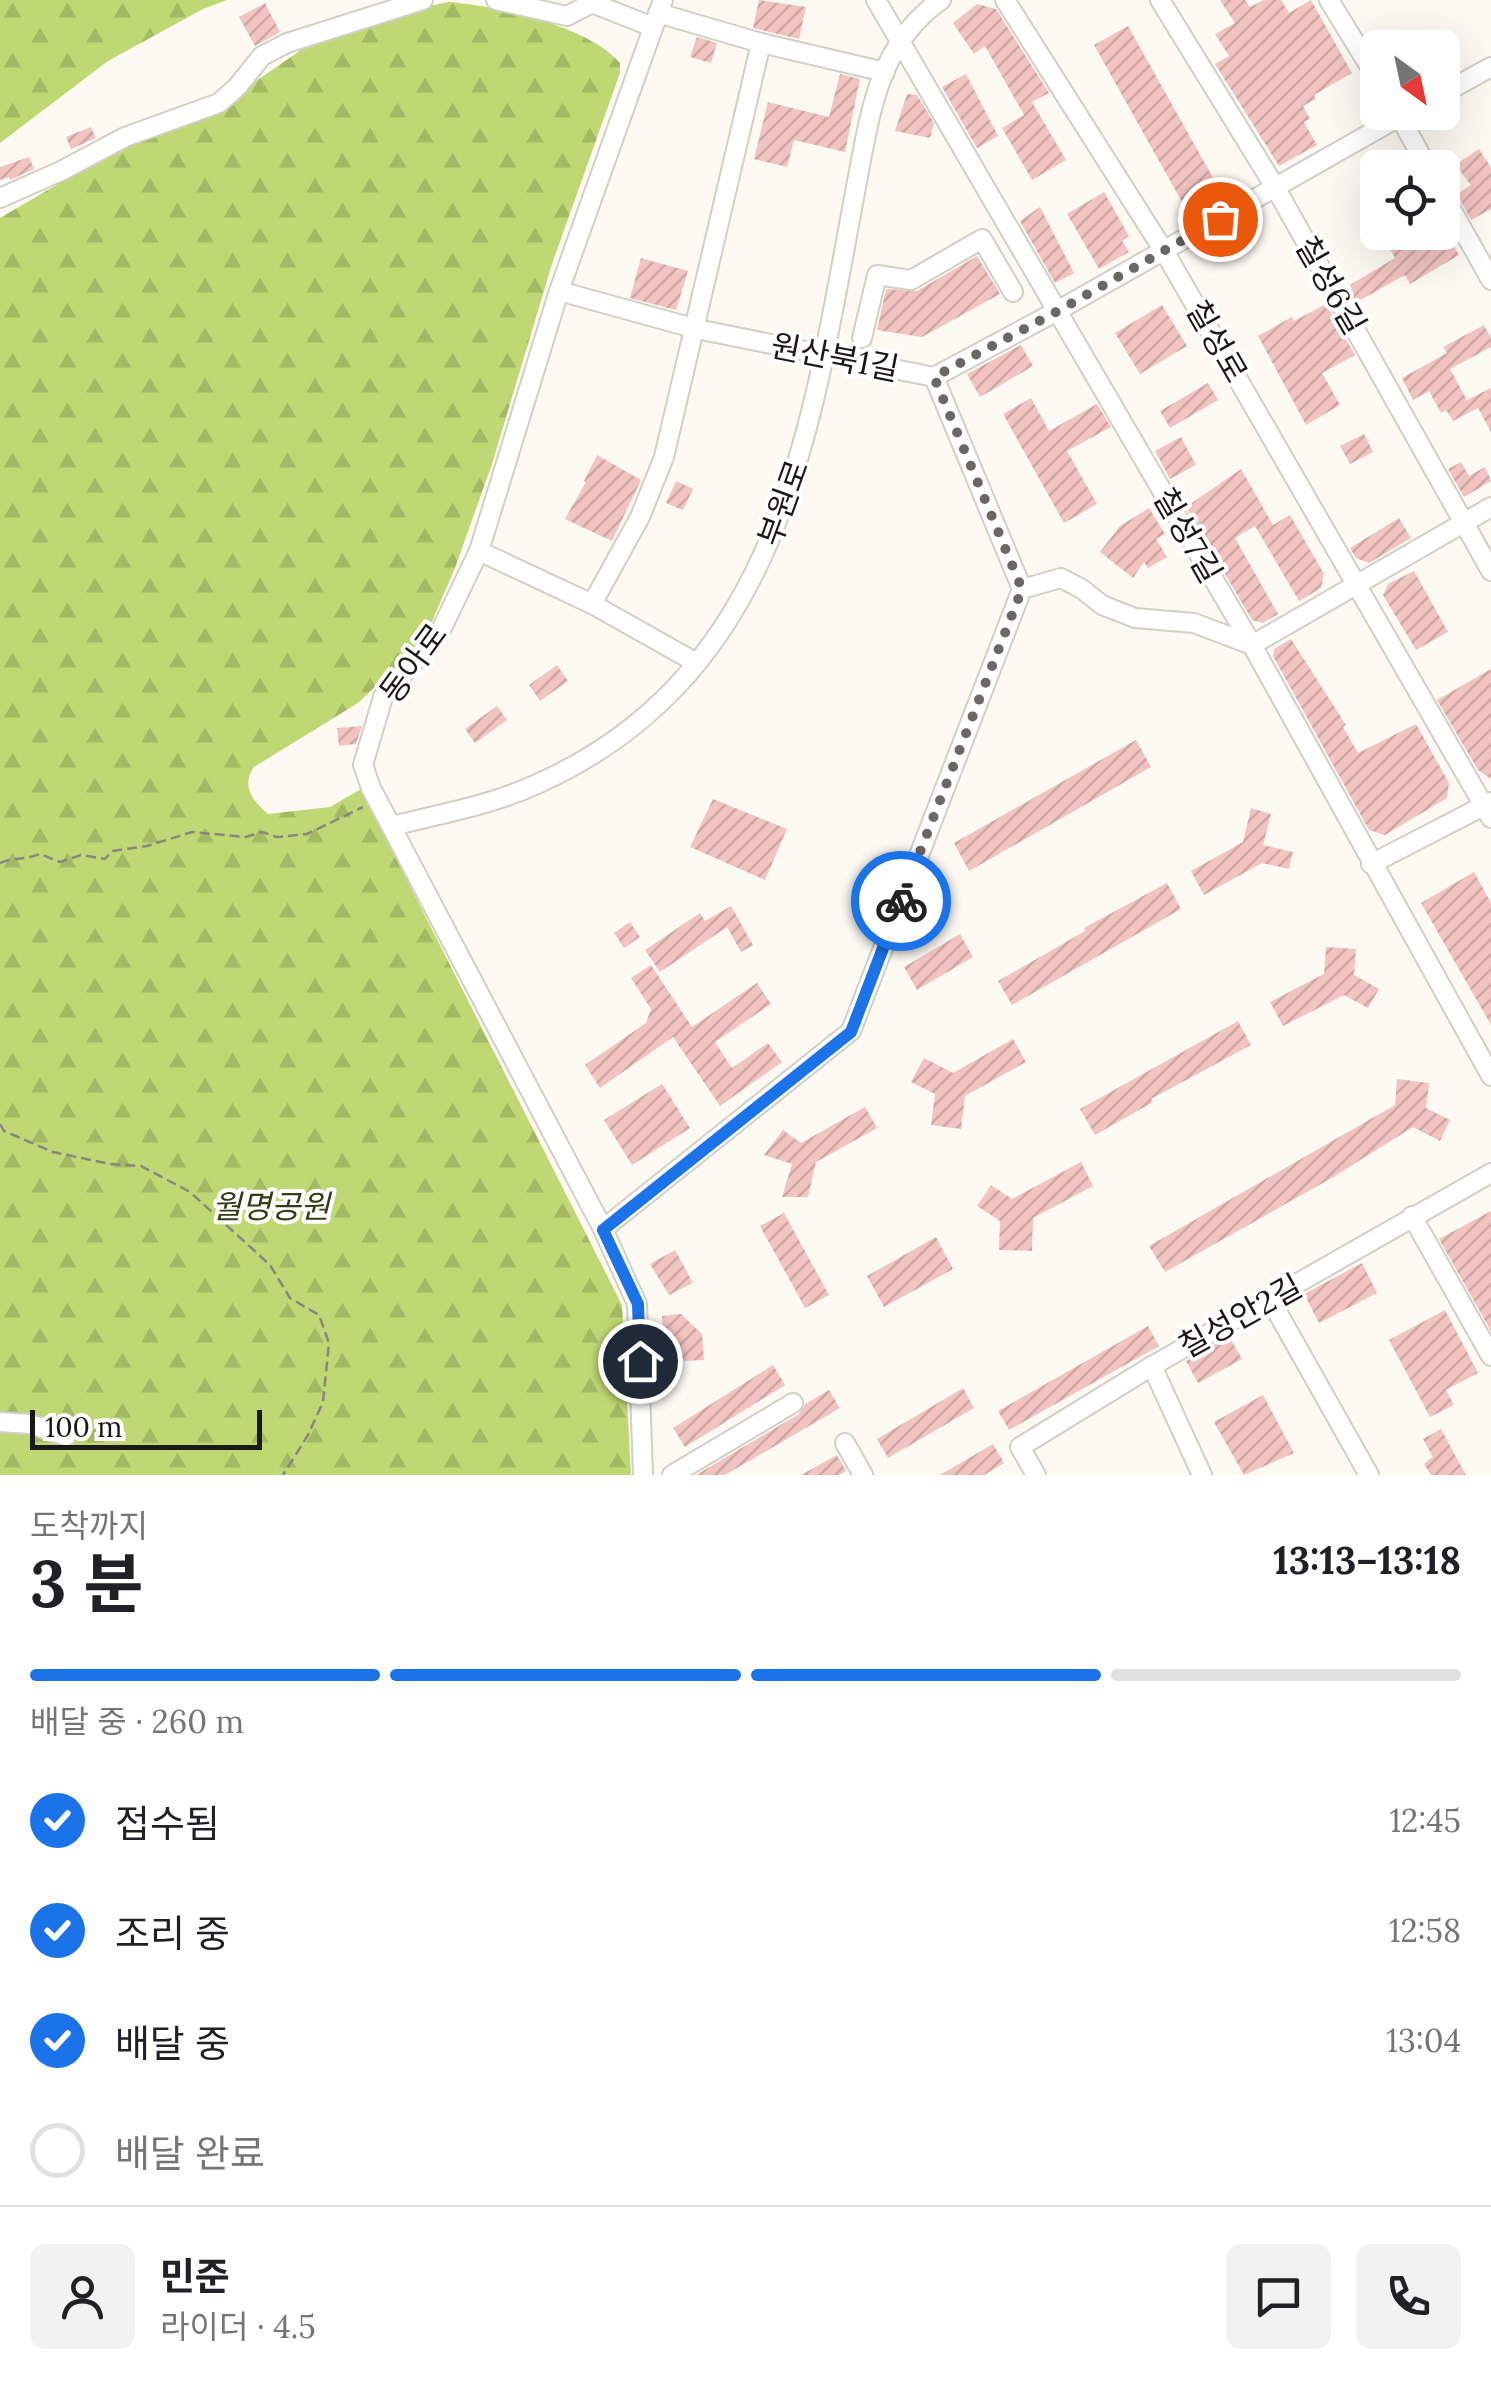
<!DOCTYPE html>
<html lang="ko">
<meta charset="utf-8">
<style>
:root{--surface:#fff;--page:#f2f2f2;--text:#202124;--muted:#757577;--line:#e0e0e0;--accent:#1a73e8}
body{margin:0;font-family:Lora,"Noto Sans KR",serif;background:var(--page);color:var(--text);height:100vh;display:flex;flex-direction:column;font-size:38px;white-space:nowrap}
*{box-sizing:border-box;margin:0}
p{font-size:32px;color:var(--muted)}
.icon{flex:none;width:55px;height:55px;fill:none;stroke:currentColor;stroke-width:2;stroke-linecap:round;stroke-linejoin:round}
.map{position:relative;height:1475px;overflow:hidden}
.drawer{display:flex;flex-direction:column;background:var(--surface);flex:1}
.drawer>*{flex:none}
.needle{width:65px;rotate:147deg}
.controls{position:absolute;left:1360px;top:30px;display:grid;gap:20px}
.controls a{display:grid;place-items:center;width:100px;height:100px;border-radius:15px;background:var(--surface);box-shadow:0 10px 40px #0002;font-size:50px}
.scale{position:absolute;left:30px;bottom:25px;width:232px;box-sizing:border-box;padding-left:10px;border:5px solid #1b1917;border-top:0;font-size:28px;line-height:35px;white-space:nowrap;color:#1b1917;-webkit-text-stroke:8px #fff;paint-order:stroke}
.pin{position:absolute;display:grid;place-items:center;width:85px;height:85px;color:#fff;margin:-42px;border:5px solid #fff;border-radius:50%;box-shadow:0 2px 10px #0007}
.courier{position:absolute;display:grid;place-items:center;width:100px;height:100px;margin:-50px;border:8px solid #1a73e8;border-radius:50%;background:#fff;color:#222;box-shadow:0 2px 12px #0007}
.headline em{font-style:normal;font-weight:700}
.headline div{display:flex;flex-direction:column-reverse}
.headline{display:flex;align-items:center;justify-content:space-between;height:170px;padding:0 30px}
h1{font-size:65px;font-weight:700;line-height:75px}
.bar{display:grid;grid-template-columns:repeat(4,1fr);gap:15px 10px;align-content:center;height:120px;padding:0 30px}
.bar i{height:12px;border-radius:8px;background:var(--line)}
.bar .on{background:var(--accent)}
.bar p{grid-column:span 4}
.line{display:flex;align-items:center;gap:25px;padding:0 30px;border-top:2px solid var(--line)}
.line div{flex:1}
.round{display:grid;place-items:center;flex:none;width:105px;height:105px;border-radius:15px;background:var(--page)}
ol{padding:0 30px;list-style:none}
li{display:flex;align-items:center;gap:30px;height:110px}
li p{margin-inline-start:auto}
li .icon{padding:10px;border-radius:50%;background:var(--accent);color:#fff;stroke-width:4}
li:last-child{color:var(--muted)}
li i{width:55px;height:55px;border:5px solid var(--line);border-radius:50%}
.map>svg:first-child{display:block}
</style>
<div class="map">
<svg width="1491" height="1475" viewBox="0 0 1491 1475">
<defs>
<pattern id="forest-firs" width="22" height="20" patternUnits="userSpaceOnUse" patternTransform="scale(2.5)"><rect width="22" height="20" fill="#c0d873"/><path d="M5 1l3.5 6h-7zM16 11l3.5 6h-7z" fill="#a4b963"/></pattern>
<pattern id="building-hatch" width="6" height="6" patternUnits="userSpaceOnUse" patternTransform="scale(2.5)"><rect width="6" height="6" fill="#f1c3c1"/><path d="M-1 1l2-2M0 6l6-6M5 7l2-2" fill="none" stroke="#cea7a5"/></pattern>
</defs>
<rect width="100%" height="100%" fill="#fcf9f3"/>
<!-- forest -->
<g fill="url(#forest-firs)">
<path d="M0 0H227L203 9 108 61 0 143Z"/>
<path d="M449 2C496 6 589 26 620 63V73L552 264 492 464 455 568 430 626 405 658 358 703 254 767C241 786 252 800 268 814L330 807 361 789 622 1305 631 1475H0V218L121 147 223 104 301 50 408 10Z"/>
</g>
<!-- building -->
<g fill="url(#building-hatch)">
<path d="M759 0 806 7 799 39 753 28Z"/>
<path d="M1220 0H1245L1250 7 1264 0H1281L1289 13 1311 0 1352 73 1314 95 1316 99 1303 106 1310 119 1304 122 1317 145 1279 166 1215 64 1229 56 1215 34 1235 23Z"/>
<path d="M265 3 280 32 255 46 239 17Z"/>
<path d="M977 4 996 9 1049 93 1032 102 1066 160 1032 180 1002 128 1024 115 985 46 974 54 953 23Z"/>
<path d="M1128 26 1216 183 1182 202 1094 45Z"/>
<path d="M697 37 717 43 711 63 690 57Z"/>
<path d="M840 74 860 79 845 152 794 140 787 167 754 159 768 102 829 117Z"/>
<path d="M966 74 998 136 977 148 942 87Z"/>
<path d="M907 94 917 95 934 123 930 138 895 131Z"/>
<path d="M91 127 96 138 71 149 66 137Z"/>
<path d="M1479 149 1491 168V209L1471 220 1457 194 1471 185 1455 165Z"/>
<path d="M29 157 34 169 10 180 9 177 0 180V167Z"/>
<path d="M1104 192 1129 236 1122 241 1129 252 1099 269 1067 214Z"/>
<path d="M1040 207 1074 273 1055 283 1020 221Z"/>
<path d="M1444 230 1459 255 1410 284 1405 275 1355 303 1348 292 1352 289 1350 285 1395 258 1384 238 1394 232H1442Z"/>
<path d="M977 256 1000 294 922 337 877 330 886 289 917 291Z"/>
<path d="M641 258 688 271 676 310 630 298Z"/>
<path d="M1326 304 1355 355 1322 373 1340 405 1306 425 1258 336 1292 317 1294 321Z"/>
<path d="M1162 305 1187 346 1140 374 1115 333Z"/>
<path d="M1484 325 1491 338V347L1450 369 1467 400 1491 388V432L1478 408 1453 421 1446 410 1441 413 1429 391 1413 400 1402 378 1447 353 1443 347Z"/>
<path d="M1021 345 1033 366 980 397 967 374Z"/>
<path d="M1208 383 1218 400 1170 428 1160 411Z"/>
<path d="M1031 398 1049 431 1097 404 1111 427 1067 451 1097 504 1064 523 1003 414Z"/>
<path d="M1364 434 1373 452 1350 464 1340 446Z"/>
<path d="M1181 437 1196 465 1170 479 1155 451Z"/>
<path d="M597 455 641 480 612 541 565 519 586 482 584 481Z"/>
<path d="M1461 462 1469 476 1485 467 1491 481 1464 497 1448 469Z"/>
<path d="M1241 469 1273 525 1290 515 1324 574 1321 588 1299 601 1255 526 1235 538 1278 614 1263 623 1252 620 1186 507Z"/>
<path d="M676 481 693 489 683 510 666 503Z"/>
<path d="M1149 508 1165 534 1156 539 1167 557 1148 568 1144 562 1133 578 1100 552 1120 526Z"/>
<path d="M1399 518 1411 538 1369 563 1356 558 1350 548Z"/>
<path d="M1414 571 1448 632 1416 650 1383 595 1388 584Z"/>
<path d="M1291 639 1346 725 1343 727 1358 753 1416 724 1449 783 1447 798 1385 835 1369 830 1273 656 1274 649Z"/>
<path d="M557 665 568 681 540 701 529 685Z"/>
<path d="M1491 669V779L1478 770 1437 700Z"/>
<path d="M497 706 507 720 475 743 465 729Z"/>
<path d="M362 726 356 744 339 746 337 728Z"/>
<path d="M1136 740 1151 767 969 871 954 843Z"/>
<path d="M713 799 787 829 765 880 690 847Z"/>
<path d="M1251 808 1271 814 1263 845 1293 852 1289 869 1262 863 1204 895 1191 871 1243 842Z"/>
<path d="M1474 872 1491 903V1025L1421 903Z"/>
<path d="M1167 883 1181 909 1012 1005 998 981 1085 931 1084 928Z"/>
<path d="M731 906 753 945 741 952 727 927 660 972 645 950 700 913 705 921Z"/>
<path d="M630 922 640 937 624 948 614 933Z"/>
<path d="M960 934 973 957 917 990 904 967Z"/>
<path d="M1326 947 1356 949 1354 975 1379 989 1368 1008 1344 995 1283 1026 1270 1002 1324 974Z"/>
<path d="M651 965 692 1027 757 983 771 1004 715 1042 732 1068 768 1043 782 1062 720 1106 673 1037 600 1088 585 1065 646 1023 651 1009 631 978Z"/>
<path d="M1238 1021 1251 1045 1151 1099 1153 1102 1095 1135 1080 1109Z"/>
<path d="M1013 1039 1026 1062 965 1096 961 1129 931 1125 935 1094 911 1082 924 1058 953 1073Z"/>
<path d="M1397 1079 1429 1083 1426 1108 1450 1120 1440 1141 1413 1127 1330 1179 1165 1272 1149 1246 1395 1105Z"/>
<path d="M662 1084 690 1128 632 1165 604 1120Z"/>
<path d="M865 1107 877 1128 816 1162 808 1197H782L792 1164 764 1155 783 1130 801 1143Z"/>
<path d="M1081 1162 1093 1186 1033 1218 1032 1251 999 1250 1000 1221 977 1206 991 1185 1012 1199Z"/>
<path d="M1491 1211V1331L1439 1239Z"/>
<path d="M784 1213 829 1295 805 1308 760 1226Z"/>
<path d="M936 1237 953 1269 884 1307 867 1276Z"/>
<path d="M675 1250 693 1283 669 1295 650 1264Z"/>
<path d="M1362 1263 1377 1293 1319 1323 1304 1294Z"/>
<path d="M1445 1310 1478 1373 1446 1390 1454 1405 1430 1417 1389 1340Z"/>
<path d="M681 1314 702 1334 704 1360 665 1362 662 1316Z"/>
<path d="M1148 1326 1159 1346 1009 1430 998 1411Z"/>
<path d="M1229 1336 1242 1359 1198 1383 1186 1361Z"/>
<path d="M773 1365 785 1385 685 1447 673 1428Z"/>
<path d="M963 1388 974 1408 888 1458 877 1439Z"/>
<path d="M829 1390 840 1408 725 1475H696L799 1414 805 1404Z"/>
<path d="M1263 1395 1294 1453 1244 1475 1214 1422Z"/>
<path d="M1441 1429 1466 1475H1431L1424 1464 1433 1457 1423 1439Z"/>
<path d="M993 1444 1004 1463 984 1475H940Z"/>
<path d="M837 1455 846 1471 839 1475H801Z"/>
</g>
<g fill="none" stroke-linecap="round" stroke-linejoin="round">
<defs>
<g id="minor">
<path d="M496 0 567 16 592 3 653 27"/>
<path d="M876 0 1252 645 1491 1076"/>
<path d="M1005 0 1164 251 1491 818"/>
<path d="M1160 0 1275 187 1491 571"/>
<path d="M1329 0 1378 80"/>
<path d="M658 13 761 43 885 72"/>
<path d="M1442 94 1491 67"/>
<path d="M1397 112 1428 168"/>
<path d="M1442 193 1491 280"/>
<path d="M0 198 61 171 125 137 219 103 237 87 262 56 287 43 423 0"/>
<path d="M559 291 697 329 934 377 1057 311 1408 112"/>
<path d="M862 338 877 275 911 280 982 239 1013 292"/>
<path d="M934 377 1022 589 1061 578 1082 589 1102 605 1135 618 1194 623 1252 645"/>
<path d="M479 551 592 604 695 662"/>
<path d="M592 604 640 517 664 457 761 43"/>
<path d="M1252 645 1491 507"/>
<path d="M392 826C440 814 492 805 537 784 784 674 812 421 856 187 870 115 877 45 941 0"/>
<path d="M1371 864 1491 802"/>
<path d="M1412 1216 1491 1356"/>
<path d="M603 1229 851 1031 1022 589"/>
<path d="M1271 1301 1369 1475"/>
<path d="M1152 1366 1202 1475"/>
<path d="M0 1422 30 1424 66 1436"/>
<path d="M845 1443 863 1475"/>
<path d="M643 1475 637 1304 603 1229 371 788 363 765 383 697 440 632 479 551 559 291 663 0"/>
<path d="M672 1475 793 1403"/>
<path d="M1036 1475 1020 1447 1152 1366 1491 1173"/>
</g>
</defs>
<!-- minor casing -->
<use href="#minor" stroke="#d2cfc9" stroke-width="22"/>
<!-- path -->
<g stroke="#898682" stroke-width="2.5" stroke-dasharray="10 5" stroke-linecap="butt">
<path d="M0 863C14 857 26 860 40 854L60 862 81 855 105 859 112 851 147 846 192 832 246 837 262 832 277 837 307 834 363 807"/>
<path d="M0 1124 4 1131 53 1152 110 1164 141 1166 190 1192 270 1265 290 1298 319 1315 329 1343 323 1402 308 1435 283 1475"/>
</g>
<!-- minor -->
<use href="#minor" stroke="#fff" stroke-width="18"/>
</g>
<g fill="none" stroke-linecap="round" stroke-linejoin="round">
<!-- done -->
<path stroke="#6a6764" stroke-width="10" stroke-dasharray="0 18" d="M901 901 1022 589 934 377 1058 311 1220 219"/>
<!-- route -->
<path stroke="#1a73e8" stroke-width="12" d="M640 1361 638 1304 603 1230 851 1032 901 901"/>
</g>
<g text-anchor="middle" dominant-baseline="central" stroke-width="8" stroke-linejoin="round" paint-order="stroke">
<!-- street labels -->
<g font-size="32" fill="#1b1917" stroke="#fff">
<text transform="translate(1331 285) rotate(60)">칠성6길</text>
<text transform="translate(1217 341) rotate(60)">칠성로</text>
<text transform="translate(835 357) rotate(11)">원산북1길</text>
<text transform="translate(783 503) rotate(-70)">부원로</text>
<text transform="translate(1188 535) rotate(60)">칠성7길</text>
<text transform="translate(413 663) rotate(-54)">동아로</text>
<text transform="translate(1240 1316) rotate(-29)">칠성안2길</text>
</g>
<!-- park labels -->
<g font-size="32" font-style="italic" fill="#333c12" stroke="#fff">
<text x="271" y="1206">월명공원</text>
</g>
</g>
</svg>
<div class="controls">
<a><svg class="needle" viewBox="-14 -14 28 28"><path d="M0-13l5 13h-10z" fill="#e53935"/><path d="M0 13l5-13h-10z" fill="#757577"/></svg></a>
<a><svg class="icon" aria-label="locate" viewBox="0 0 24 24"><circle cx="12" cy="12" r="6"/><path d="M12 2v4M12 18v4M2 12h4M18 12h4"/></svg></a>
</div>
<div class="scale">100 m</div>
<div class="pin" style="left:1220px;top:219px;background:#ea580c"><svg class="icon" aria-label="bag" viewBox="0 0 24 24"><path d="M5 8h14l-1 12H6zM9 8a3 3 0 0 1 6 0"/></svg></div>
<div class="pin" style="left:640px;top:1361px;background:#1f2937"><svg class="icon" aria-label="home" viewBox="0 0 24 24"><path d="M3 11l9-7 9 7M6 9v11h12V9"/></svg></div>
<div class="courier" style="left:901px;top:901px"><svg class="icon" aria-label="bike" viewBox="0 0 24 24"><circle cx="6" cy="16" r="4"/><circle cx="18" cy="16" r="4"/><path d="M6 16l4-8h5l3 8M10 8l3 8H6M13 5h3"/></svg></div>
</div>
<section class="drawer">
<div class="headline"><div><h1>3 분</h1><p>도착까지</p></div><em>13:13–13:18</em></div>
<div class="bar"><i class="on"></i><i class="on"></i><i class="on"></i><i></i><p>배달 중 · 260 m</p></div>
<ol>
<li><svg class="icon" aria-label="check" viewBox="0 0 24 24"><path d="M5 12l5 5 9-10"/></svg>접수됨<p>12:45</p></li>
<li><svg class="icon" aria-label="check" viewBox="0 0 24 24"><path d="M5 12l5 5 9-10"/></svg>조리 중<p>12:58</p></li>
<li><svg class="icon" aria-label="check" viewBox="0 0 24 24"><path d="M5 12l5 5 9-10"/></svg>배달 중<p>13:04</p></li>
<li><i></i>배달 완료</li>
</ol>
<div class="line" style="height:180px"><a class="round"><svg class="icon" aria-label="person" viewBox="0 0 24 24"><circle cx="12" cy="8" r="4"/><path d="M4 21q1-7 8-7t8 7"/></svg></a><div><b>민준</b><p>라이더 · 4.5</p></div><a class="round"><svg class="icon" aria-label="chat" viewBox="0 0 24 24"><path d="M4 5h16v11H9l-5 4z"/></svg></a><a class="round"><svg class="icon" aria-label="phone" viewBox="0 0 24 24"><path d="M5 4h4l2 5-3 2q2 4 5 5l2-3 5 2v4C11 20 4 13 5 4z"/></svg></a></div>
</section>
